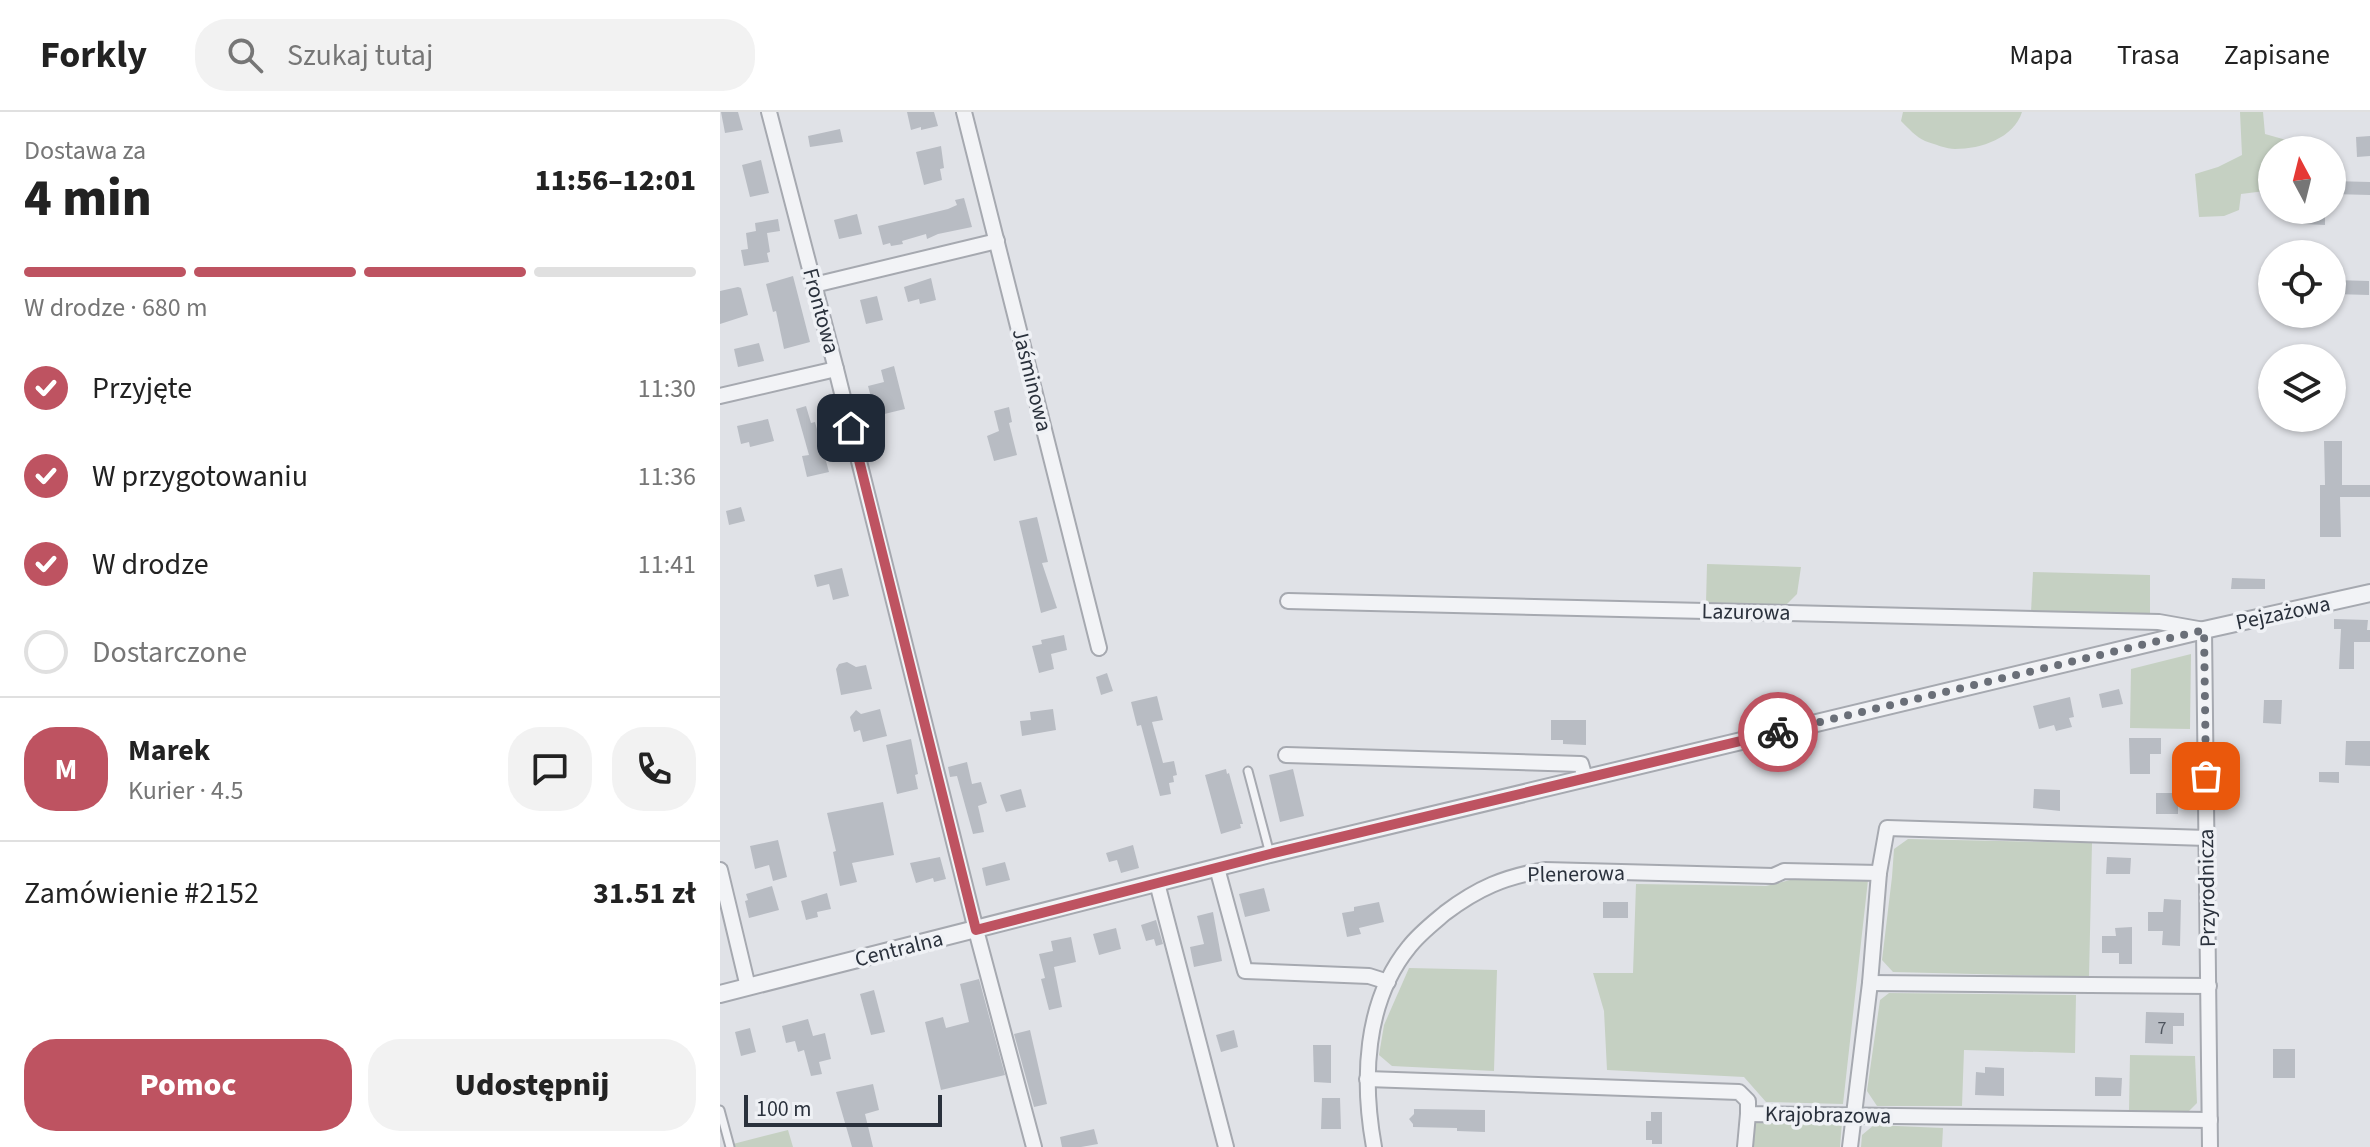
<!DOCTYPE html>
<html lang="pl">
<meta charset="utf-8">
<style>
:root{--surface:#fff;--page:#f2f2f2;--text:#222;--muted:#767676;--line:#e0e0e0;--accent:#be5361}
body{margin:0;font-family:"Source Sans 3",sans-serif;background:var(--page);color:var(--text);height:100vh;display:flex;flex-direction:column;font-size:30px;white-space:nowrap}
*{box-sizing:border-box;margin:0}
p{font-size:26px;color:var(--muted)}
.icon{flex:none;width:44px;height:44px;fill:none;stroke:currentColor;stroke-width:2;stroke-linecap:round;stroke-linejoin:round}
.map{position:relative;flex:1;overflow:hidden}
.drawer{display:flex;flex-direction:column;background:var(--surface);width:720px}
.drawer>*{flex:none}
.needle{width:52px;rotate:353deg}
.controls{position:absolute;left:1538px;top:24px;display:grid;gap:16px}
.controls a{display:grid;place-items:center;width:88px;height:88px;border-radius:50%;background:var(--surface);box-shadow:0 2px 6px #0004;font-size:40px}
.scale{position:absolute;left:24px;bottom:20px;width:198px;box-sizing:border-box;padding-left:8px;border:4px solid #2a313c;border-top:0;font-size:22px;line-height:28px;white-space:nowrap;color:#2a313c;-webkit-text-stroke:6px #eff1f5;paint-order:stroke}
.pin{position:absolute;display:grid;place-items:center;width:68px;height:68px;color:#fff;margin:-34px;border-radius:16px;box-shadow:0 4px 12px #0006}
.courier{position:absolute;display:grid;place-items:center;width:80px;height:80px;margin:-40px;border:6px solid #be5361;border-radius:50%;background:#fff;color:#222;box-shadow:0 2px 10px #0007}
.overview em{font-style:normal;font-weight:800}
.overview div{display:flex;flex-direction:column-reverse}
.overview{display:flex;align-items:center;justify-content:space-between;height:136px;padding:0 24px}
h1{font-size:52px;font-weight:800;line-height:60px}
.bar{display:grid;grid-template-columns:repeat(4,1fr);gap:12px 8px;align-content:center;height:96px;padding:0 24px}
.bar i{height:10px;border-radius:6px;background:var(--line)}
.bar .on{background:var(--accent)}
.bar p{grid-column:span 4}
.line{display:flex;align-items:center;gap:20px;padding:0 24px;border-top:2px solid var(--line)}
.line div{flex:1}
.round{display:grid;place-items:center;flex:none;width:84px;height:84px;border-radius:32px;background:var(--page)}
ol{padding:0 24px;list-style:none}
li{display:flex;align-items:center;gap:24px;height:88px}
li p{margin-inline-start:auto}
li .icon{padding:8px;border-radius:50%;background:var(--accent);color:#fff;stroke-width:4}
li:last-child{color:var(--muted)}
li i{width:44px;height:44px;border:4px solid var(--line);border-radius:50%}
.primary-button{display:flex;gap:16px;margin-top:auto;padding:16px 24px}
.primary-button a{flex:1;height:92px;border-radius:32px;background:var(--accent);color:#fff;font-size:32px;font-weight:800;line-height:92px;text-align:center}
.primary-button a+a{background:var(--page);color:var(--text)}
header{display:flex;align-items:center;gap:48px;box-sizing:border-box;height:112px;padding:0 40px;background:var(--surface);border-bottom:2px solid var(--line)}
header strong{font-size:38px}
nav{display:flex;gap:44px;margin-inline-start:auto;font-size:28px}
.search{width:560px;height:72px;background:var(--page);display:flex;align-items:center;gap:20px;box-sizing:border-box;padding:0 28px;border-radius:32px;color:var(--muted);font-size:30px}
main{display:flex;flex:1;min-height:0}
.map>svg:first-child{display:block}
</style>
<header>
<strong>Forkly</strong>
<div class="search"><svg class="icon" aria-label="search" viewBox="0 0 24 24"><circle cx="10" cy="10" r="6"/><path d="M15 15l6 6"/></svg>Szukaj tutaj</div>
<nav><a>Mapa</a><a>Trasa</a><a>Zapisane</a></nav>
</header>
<main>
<section class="drawer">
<div class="overview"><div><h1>4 min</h1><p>Dostawa za</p></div><em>11:56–12:01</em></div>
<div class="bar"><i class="on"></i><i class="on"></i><i class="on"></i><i></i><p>W drodze · 680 m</p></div>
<ol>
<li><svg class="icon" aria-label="check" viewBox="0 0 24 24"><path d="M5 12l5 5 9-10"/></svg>Przyjęte<p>11:30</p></li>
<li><svg class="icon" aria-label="check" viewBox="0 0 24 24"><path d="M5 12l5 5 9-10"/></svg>W przygotowaniu<p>11:36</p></li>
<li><svg class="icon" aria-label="check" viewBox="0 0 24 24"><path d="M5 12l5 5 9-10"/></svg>W drodze<p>11:41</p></li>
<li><i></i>Dostarczone</li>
</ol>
<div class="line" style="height:144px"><b class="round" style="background:var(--accent);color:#fff">M</b><div><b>Marek</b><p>Kurier · 4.5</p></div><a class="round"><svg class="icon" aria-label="chat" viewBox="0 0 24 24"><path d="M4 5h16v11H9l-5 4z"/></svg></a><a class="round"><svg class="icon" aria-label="phone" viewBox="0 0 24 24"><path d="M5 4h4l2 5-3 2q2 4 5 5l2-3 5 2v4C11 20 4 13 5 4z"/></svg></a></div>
<div class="line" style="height:104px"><div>Zamówienie #2152</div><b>31.51 zł</b></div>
<div class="primary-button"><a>Pomoc</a><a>Udostępnij</a></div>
</section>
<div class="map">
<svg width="1650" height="1035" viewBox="0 0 1650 1035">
<rect width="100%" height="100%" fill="#e0e2e7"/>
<!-- green -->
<g fill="#c5d0c2">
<path d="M1183 0H1302C1294 26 1261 37 1235 37 1227 37 1214 32 1205 29 1196 25 1188 16 1181 9Z"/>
<path d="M1520 0H1543L1545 22 1580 32 1586 38H1552V85L1545 79 1521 82 1519 98 1504 104 1479 105 1475 62 1498 55 1522 43Z"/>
<path d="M987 452 1081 455 1077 482 1065 494 986 491Z"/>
<path d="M1313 460 1430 463V502L1311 500Z"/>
<path d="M1471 542 1470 617 1410 616 1411 557Z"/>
<path d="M1188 727 1372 731 1369 865 1173 860 1162 848 1172 765 1174 737Z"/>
<path d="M1070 768H1148L1123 992 1046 990 1024 965 887 958 884 899 873 861H913L916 772 1046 774Z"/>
<path d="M689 856 777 858 774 959 672 954 659 943 664 913Z"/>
<path d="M1169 881 1356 883 1355 941 1244 938 1242 994H1157L1147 979 1160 888Z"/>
<path d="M1410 943 1475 944 1477 991 1467 1001 1409 1000Z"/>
<path d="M1035 1008 1122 1010 1120 1035H1032Z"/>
<path d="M1154 1013 1223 1016 1222 1035H1141L1142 1023Z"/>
<path d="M68 1018 73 1035H14L13 1032Z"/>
</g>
<!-- building -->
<g fill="#b8bcc3">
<path d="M1 0H18L23 18 5 21Z"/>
<path d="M187 0H214L218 14 201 18V15L191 18Z"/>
<path d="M120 17 123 30 90 35 88 24Z"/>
<path d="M1650 24V44L1637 45 1636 25Z"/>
<path d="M221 34 224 56 220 57 222 68 204 73 196 40Z"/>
<path d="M41 48 49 81 30 85 22 53Z"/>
<path d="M1612 69 1650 70V83L1612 82Z"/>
<path d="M244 86 252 115 218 122 207 127 206 122 182 129 183 132 171 134 170 131 163 133 158 114 228 97 237 93 235 88Z"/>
<path d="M1583 98H1605V113L1583 112Z"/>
<path d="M137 102 142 122 119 127 114 108Z"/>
<path d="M58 107 60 119 47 121 50 140 47 141 49 150 24 154 21 138 28 137 26 121 36 119 35 111Z"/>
<path d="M73 164 90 230 64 237 56 199 53 200 46 172Z"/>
<path d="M211 166 216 188 200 192 199 187 188 190 184 175Z"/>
<path d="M1614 168 1649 169V183L1614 182Z"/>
<path d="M18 175 21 176 28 203 0 212V179Z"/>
<path d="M157 184 163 208 146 212 140 188Z"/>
<path d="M39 231 44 249 18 255 14 237Z"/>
<path d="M174 254 185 297 156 304 148 274 164 270 161 258Z"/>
<path d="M86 294 91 311 95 310 109 360 87 365 82 344 89 343 76 297Z"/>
<path d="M289 295 292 310 289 311 297 343 274 349 267 324 279 319 274 299Z"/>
<path d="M48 307 54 329 30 335 29 330 21 332 17 314Z"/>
<path d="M1604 329H1622V373H1650V385H1620L1621 425H1600V373H1605Z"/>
<path d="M21 395 25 409 9 413 6 399Z"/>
<path d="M317 405 328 450 322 451 337 496 321 501 299 409Z"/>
<path d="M122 456 129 484 113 488 109 472 97 475 94 463Z"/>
<path d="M1512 466 1545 467V477H1511Z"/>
<path d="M1614 507 1648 508 1647 518H1645H1650V530H1634V557H1619L1621 517H1614Z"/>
<path d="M344 523 347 538 331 542 334 557 319 561 312 534 322 532 321 528Z"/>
<path d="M127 550 136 555 146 553 152 577 121 583 116 557 119 552Z"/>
<path d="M387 561 393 579 381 583 376 565Z"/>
<path d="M1399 577 1403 592 1382 596 1379 582Z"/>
<path d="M437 584 443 608 432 610 443 651 454 649 457 663 453 664 454 670 449 671 451 682 440 684 421 613 417 614 411 590Z"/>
<path d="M1350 585 1354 605 1349 606 1352 615 1336 619 1334 613 1319 617 1313 594Z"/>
<path d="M1544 588H1562L1561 612 1543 611Z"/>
<path d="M160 597 167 624 143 630 140 618 134 620 130 605 136 598 141 602Z"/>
<path d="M333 597 336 618 302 624 300 609 311 608 310 600Z"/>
<path d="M831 608H866V633L843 632V628H831Z"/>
<path d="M1409 626H1441V642H1430V662H1410Z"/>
<path d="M191 627 198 662 195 663 198 677 177 682 166 633Z"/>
<path d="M1626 629H1650V654L1625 653Z"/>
<path d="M247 650 252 672 261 670 267 691 258 694 264 720 253 722 237 664 230 665 228 655Z"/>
<path d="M506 657 507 662 509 661 523 712H520L521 716 501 722 485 663Z"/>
<path d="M573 657 584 704 560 710 549 663Z"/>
<path d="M1599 660H1619V671L1599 670Z"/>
<path d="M301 677 306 695 286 700 280 683Z"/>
<path d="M1314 677 1340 678V699L1313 696Z"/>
<rect x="1436" y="681" width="22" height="21"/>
<path d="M163 690 174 743 132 751 137 770 120 774 113 740 116 739 107 701Z"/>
<path d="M58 728 67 765 53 769 49 753 35 757 30 734Z"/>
<path d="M413 733 419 756 401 761 397 748 389 750 386 741Z"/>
<path d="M220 745 226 767 214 770 213 766 196 771 190 751Z"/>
<path d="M1387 745 1411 746 1410 762H1386Z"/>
<path d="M285 750 290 768 266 774 262 756Z"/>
<path d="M52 774 59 798 29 806 25 789 28 788 26 782Z"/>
<path d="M544 776 550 799 525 805 519 782Z"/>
<path d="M107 781 111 797 97 800 98 805 86 808 81 789Z"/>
<path d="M1444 787 1461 788 1460 834 1442 833 1443 819H1428V800H1443Z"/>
<path d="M659 790 664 810 639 816 641 822 627 825 622 801 634 799V795Z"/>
<rect x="883" y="790" width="25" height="16"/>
<path d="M493 800 502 849 474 855 470 835 484 832 477 804Z"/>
<path d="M436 808 443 832 436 834 434 827 426 829 421 813Z"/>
<path d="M1412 815V852H1399V841H1382V824H1396L1395 816Z"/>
<path d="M396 816 401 837 379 843 373 822Z"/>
<path d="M351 825 356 850 334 855 342 895 329 898 321 867 325 866 319 842 333 839 331 829Z"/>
<path d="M259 867 285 963 221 978 205 910 223 905 226 916 249 910 240 872Z"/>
<path d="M154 878 165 920 151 923 140 882Z"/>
<path d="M1426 900 1464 901V914H1453V932L1425 931Z"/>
<path d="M88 907 93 924 105 921 111 947 99 950 102 962 91 964 84 938 78 940 75 929 66 931 62 914Z"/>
<path d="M30 916 36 940 21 944 15 920Z"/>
<path d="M310 918 327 992 314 995 294 922Z"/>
<path d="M514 918 518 935 501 940 496 923Z"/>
<path d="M593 933H611V971L594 970Z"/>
<rect x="1553" y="937" width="22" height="29"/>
<path d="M1265 955 1284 956V984L1255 983 1256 960 1265 961Z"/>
<path d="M1375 965 1402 966 1401 984H1375Z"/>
<path d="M153 972 159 998 145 1002 153 1035H132L116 980Z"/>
<path d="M602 986H620L621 1017H601Z"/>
<path d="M694 997 765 998V1020L737 1019V1016L693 1015V1012L689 1007 694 1002Z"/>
<path d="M931 1000H942V1032H932V1028H926V1009H931Z"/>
<path d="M374 1017 378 1032 361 1035H342L340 1025Z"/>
</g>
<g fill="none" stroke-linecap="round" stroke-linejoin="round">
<defs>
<g id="service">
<path d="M528 659 550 742"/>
<path d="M0 998 10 1035"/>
</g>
<g id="minor">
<path d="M49 0 116 257 256 818 314 1035"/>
<path d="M244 0 379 536"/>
<path d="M94 173 277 129"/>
<path d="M0 284 116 257"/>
<path d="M568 489 1439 510 1484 518 1490 1035"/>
<path d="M566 643 861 652 865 666"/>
<path d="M497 756 525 859 649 864 668 870"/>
<path d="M0 758 28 875"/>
<path d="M437 771 506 1035"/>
<path d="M1150 871 1489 874"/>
<path d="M647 967 1019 980 1028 989V1002L1490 1008"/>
<path d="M654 1035C642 969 644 890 689 835 699 822 712 812 725 801 758 776 784 765 825 758L1053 764 1064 759 1159 761"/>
<path d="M1025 1035 1028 1002"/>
<path d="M1130 1035 1150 871 1159 761 1167 716 1487 726"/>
</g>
<path id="tertiary" d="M0 882 550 742 1484 518 1650 481"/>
</defs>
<!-- service casing -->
<use href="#service" stroke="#a6a9b0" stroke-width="11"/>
<!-- minor casing -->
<use href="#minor" stroke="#a6a9b0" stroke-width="18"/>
<!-- tertiary casing -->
<use href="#tertiary" stroke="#a6a9b0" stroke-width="20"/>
<!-- service -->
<use href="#service" stroke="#f2f3f6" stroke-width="7"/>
<!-- minor -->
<use href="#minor" stroke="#f2f3f6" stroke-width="14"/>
<!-- tertiary -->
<use href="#tertiary" stroke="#f2f3f6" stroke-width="16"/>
</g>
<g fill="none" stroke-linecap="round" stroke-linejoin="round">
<!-- done -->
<path stroke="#6a6f78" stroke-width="8" stroke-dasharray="0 14.4" d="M1058 620 1484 518 1486 664"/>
<!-- route -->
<path stroke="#be5361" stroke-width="10" d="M131 316 256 818 550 742 1058 620"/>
</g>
<g text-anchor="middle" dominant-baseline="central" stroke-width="7" stroke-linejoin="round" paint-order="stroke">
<!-- number labels -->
<g font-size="18" fill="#4e545e">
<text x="1442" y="916">7</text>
</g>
<!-- street labels -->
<g font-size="22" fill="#2a313c" stroke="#eff1f5">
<text transform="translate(101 199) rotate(75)">Frontowa</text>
<text transform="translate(312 268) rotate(76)">Jaśminowa</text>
<text transform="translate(1026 500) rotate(1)">Lazurowa</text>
<text transform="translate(1563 501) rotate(-12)">Pejzażowa</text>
<text transform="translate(856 762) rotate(-1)">Plenerowa</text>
<text transform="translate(1487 776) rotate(-91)">Przyrodnicza</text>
<text transform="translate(179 837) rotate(-14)">Centralna</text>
<text transform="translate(1108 1003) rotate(1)">Krajobrazowa</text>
</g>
</g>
</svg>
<div class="controls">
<a><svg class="needle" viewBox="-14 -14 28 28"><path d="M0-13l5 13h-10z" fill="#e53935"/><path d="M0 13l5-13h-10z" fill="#767676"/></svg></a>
<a><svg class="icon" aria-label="locate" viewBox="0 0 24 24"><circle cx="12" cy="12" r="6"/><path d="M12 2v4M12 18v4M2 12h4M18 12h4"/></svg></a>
<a><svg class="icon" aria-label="layers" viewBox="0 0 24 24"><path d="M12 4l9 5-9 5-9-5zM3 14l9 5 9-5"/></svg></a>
</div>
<div class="scale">100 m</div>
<div class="pin" style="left:1486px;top:664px;background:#ea580c"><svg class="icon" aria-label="bag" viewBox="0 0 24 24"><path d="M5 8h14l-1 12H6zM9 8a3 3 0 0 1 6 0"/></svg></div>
<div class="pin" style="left:131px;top:316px;background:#1f2937"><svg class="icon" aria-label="home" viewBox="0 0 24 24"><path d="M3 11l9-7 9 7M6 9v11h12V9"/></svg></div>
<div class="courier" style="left:1058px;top:620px"><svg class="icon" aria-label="bike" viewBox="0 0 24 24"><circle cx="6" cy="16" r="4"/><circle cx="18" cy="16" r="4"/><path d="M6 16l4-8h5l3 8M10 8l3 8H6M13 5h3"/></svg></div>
</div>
</main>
